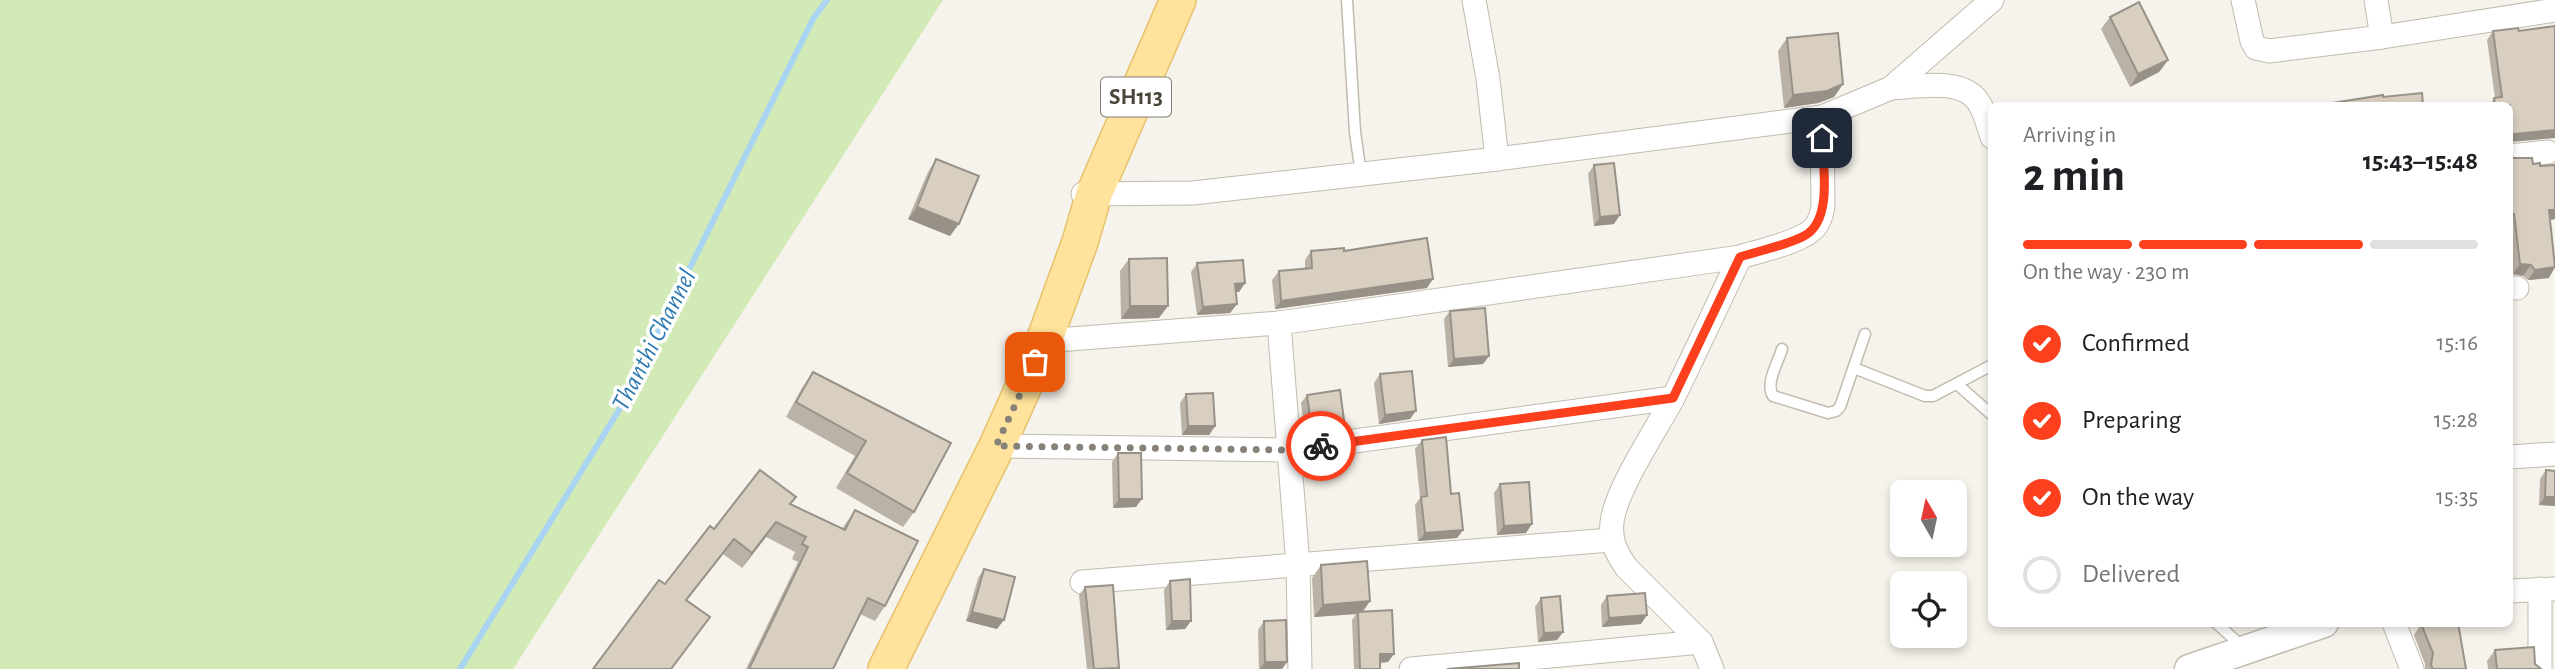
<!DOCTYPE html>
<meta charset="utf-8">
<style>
:root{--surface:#fff;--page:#f6f6f6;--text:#202124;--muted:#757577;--line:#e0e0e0;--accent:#fc3f1d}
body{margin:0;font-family:"Alegreya Sans",sans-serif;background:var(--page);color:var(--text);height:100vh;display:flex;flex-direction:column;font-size:26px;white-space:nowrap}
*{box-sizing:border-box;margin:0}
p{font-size:23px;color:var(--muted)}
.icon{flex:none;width:38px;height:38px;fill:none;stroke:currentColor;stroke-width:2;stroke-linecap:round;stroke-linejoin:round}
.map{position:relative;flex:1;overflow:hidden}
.details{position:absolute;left:1988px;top:102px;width:525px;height:525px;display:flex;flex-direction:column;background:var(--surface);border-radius:10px;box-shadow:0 4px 10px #0003}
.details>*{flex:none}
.needle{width:46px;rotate:351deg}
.fabs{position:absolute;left:1890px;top:480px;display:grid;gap:14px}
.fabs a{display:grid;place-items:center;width:77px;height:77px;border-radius:10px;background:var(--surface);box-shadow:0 4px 10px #0003;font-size:35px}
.pin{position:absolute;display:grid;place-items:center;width:60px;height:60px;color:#fff;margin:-30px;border-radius:14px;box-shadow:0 4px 10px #0006}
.courier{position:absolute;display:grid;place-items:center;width:70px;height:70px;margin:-35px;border:5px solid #fc3f1d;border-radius:50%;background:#fff;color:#222;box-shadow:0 2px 9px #0007}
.head em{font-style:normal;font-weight:700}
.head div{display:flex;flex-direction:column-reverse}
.head{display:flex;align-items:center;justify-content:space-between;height:119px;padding:0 35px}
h1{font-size:46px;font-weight:700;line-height:52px}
.bar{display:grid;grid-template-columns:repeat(4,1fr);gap:10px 7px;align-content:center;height:84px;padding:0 35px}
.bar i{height:9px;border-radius:5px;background:var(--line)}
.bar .current{background:var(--accent)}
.bar p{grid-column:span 4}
ol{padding:0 35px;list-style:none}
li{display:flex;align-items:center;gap:21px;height:77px}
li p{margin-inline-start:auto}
li .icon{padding:7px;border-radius:50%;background:var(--accent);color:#fff;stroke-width:4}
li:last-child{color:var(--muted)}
li i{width:38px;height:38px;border:4px solid var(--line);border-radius:50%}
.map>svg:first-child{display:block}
</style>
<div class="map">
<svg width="2555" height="669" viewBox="0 0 2555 669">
<rect width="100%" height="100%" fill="#f6f3ec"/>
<!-- green -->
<path fill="#d2eab5" d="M0 0H943L513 669H0Z"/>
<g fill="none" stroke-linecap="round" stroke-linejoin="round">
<!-- stream -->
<path stroke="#a9d4f2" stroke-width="6" d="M460 669 622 405 813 19 827 0"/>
<defs>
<g id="service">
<path d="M1347 0 1355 132 1361 174"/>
<path d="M1782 349C1778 363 1765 383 1773 396L1828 413 1836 411 1840 407 1865 334"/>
<path d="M1854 368 1925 396H1933L1992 365"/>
<path d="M1957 384 1992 415"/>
<path d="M2216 623 2243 647"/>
</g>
<g id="minor">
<path d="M1474 0 1488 79 1497 159"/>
<path d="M2243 0 2252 41 2256 48 2269 51 2382 37 2555 10"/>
<path d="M2376 0 2382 37"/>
<path d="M1891 88C1917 87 1966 76 1980 105 1986 114 1988 126 1992 137"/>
<path d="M2510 156 2548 152"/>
<path d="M1083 194 1193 193 1497 159 1822 117 1891 88 1992 0"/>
<path d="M2510 288H2517"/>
<path d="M1279 323 1298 565 1300 669"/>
<path d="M1044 341 1279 323 1740 257C1759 251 1803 242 1815 227 1820 221 1822 213 1823 206L1822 117"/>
<path d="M997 446 1288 450 1673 398"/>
<path d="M2510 457 2555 454"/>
<path d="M1082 582 1611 540"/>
<path d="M2510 591 2555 589"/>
<path d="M2394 623 2412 669"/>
<path d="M1411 669 1701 642"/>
<path d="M1712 669 1701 642 1626 567C1616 552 1610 541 1612 522 1616 489 1656 430 1673 398 1696 351 1718 304 1740 257"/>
<path d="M2540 669V589"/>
</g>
<path id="tertiary" d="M2189 669 2324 623"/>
<path id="primary" d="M886 669 997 446 1044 341 1080 242 1094 194 1178 0"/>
</defs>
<!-- service casing -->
<use href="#service" stroke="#c2bbae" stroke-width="13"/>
<!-- minor casing -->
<use href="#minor" stroke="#c2bbae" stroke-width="25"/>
<!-- tertiary casing -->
<use href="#tertiary" stroke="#c2bbae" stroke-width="31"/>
<!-- primary casing -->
<use href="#primary" stroke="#e6c16a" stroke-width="38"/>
<!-- service -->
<use href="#service" stroke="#fff" stroke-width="10"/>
<!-- minor -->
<use href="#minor" stroke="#fff" stroke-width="23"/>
<!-- tertiary -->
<use href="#tertiary" stroke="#fff" stroke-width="28"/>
<!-- primary -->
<use href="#primary" stroke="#ffe39c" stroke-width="35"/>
</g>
<!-- wall -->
<g fill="#bab2a6">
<path d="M2110 17 2168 60 2159 72 2130 87 2101 29Z"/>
<path d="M2493 31 2510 105H2489L2495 98 2487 40Z"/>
<path d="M1787 38 1843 84 1834 97 1818 103 1784 108 1778 51Z"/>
<path d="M2510 156 2511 158 2533 164 2555 219 2550 220 2549 278 2528 280 2523 276 2513 274 2510 247Z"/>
<path d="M936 159 950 236 908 219 928 172Z"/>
<path d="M1594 165 1614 224 1594 226 1588 174Z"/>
<path d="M1311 251 1427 288 1275 309 1272 280 1279 271 1305 269V260Z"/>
<path d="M1129 259 1159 318 1121 319 1120 271Z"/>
<path d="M1197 263 1245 283 1239 292H1236L1237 304 1230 313 1197 315 1191 272Z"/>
<path d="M1450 311 1489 356 1483 364 1448 367 1444 319Z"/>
<path d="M813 372 951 443 914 512 903 527 836 488 855 456 786 417 802 388Z"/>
<path d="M1380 374 1410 419 1379 424 1374 383Z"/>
<path d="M1186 394 1215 426 1209 435H1182L1180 403Z"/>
<path d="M1307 395 1344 420 1338 429 1305 434 1301 403Z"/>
<path d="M1422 440 1451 494 1463 530 1457 538 1418 541 1415 505 1420 498 1415 449Z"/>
<path d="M1118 453 1136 507 1113 508 1112 462Z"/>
<path d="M2546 470 2555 471V506L2539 505 2540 479Z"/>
<path d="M1500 484 1526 533 1497 535 1494 493Z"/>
<path d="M791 505 842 529 855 510 885 606 875 621 860 614 833 669H746L798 562 792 559 795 552 766 537 742 568 723 554 687 600 699 632 671 669H593L665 584 714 529Z"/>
<path d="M1321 565 1370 601 1363 611 1394 654 1388 662 1380 663V669H1354L1352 620 1356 614 1314 617 1312 578Z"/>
<path d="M984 569 997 629 966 621 978 578Z"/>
<path d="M1170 581 1191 621 1185 629 1166 630 1164 590Z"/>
<path d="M1085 587 1119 669H1087L1079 595Z"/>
<path d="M1607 596 1641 624 1602 627 1601 605Z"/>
<path d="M1541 598 1563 632 1557 640 1538 642 1535 607Z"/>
<path d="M1264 621 1287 662 1282 669H1259L1258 630Z"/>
<path d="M2421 624 2466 669H2425V664L2414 635Z"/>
<path d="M2495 650 2535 664 2541 669H2488L2487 661Z"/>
</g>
<!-- shaded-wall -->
<g fill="#979187">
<path d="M2168 60 2159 72 2130 87 2138 74Z"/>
<path d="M1843 84 1834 97 1818 103 1784 108 1793 95Z"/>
<path d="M2555 130V138L2510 142V136L2514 134Z"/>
<path d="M917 207 959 224 950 236 908 219Z"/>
<path d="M2549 210H2555V219L2542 221Z"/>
<path d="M1620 215 1614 224 1594 226 1600 217Z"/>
<path d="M2520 264 2531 265 2523 276 2513 274Z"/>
<path d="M2555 267 2549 278 2528 280 2535 270Z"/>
<path d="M1433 279 1427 288 1275 309 1281 301Z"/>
<path d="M1245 283 1239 292 1229 293 1235 284Z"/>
<path d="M1237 304 1230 313 1197 315 1203 307Z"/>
<path d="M1130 306H1168L1159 318 1121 319Z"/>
<path d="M1489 356 1483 364 1448 367 1454 359Z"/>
<path d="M1416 411 1410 419 1379 424 1385 415Z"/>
<path d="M1344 420 1338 429 1305 434 1311 425Z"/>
<path d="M1188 426H1215L1209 435H1182Z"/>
<path d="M2545 497H2555V506L2539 505Z"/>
<path d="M1119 499H1142L1136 507 1113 508Z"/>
<path d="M776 522 766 537 742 568 752 553Z"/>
<path d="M1532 524 1526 533 1497 535 1504 526Z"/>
<path d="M1463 530 1457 538 1418 541 1425 533Z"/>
<path d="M734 539 723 554 675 615 686 600Z"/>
<path d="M1370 601 1361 614 1358 612 1356 614 1314 617 1323 605Z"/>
<path d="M972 612 1004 620 997 629 966 621Z"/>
<path d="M1647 615 1641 624 1602 627 1609 618Z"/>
<path d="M1172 621H1191L1185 629 1166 630Z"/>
<path d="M1563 632 1557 640 1538 642 1544 633Z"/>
<path d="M1380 654H1394L1388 662 1374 663Z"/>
<path d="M1265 662H1287L1282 669H1260Z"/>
</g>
<!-- building -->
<g fill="#d8cfc1" stroke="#979187" stroke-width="2">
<path d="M2139 2 2168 60 2138 74 2110 17Z"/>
<path d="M2555 26V130L2514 134 2510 136V105H2495L2494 98 2502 97 2493 31 2518 28 2519 31Z"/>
<path d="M1838 33 1843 84 1827 91 1793 95 1787 38Z"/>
<path d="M2422 93 2423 105H2320L2383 95V97Z"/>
<path d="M2510 156 2511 158H2532L2533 164 2540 163V166L2555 165V210H2549L2555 267 2535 270 2531 265 2520 264 2514 214H2510Z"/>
<path d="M936 159 979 176 959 224 917 207Z"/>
<path d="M1614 163 1620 215 1600 217 1594 165Z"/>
<path d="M1427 238 1433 279 1281 301 1279 271 1312 268 1311 251 1344 248V251Z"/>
<path d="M1167 258 1168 306H1130L1129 259Z"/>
<path d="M1243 260 1245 283 1235 284 1237 304 1203 307 1197 263Z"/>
<path d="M1485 308 1489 356 1454 359 1450 311Z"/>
<path d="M1412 371 1416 411 1385 415 1380 374Z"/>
<path d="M813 372 951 443 914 512 847 473 866 441 796 402Z"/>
<path d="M1340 390 1344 420 1311 425 1307 395Z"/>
<path d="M1213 393 1215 426H1188L1186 394Z"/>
<path d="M1446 437 1451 494 1459 493 1463 530 1425 533 1421 497 1427 496 1422 440Z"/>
<path d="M1118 453H1141L1142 499H1119Z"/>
<path d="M760 470 796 497 790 504 845 530 855 510 918 541 885 606 868 598 833 669H749L808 547 802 544 806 537 776 522 752 553 734 539 686 600 710 617 671 669H593L659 580 665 584 710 526 714 529Z"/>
<path d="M2546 470 2555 471V497H2545Z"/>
<path d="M1529 482 1532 524 1504 526 1500 484Z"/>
<path d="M1367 561 1370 601 1323 605 1321 565Z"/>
<path d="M984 569 1015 577 1004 620 972 612Z"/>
<path d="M1190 579 1191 621H1172L1170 581Z"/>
<path d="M1113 585 1119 668 1094 669 1085 587Z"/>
<path d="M1645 593 1647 615 1609 618 1607 596Z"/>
<path d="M1560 596 1563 632 1544 633 1541 598Z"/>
<path d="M1392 610 1394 654H1380V669H1360L1358 612Z"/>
<path d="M1286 620 1287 662H1265L1264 621Z"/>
<path d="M2426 623H2458L2466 669H2433L2431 665 2433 653 2421 624Z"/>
<path d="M2534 647 2535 664 2541 669H2497L2495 650Z"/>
<path d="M1519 663V669H1447Z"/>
</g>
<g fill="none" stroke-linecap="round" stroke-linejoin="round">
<!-- done -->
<path stroke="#878178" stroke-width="7" stroke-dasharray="0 12.6" d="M1035 362 996 446 1288 450 1321 446"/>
<!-- route -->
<path stroke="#fc3f1d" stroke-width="9" d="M1321 446 1673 398 1740 257C1761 250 1785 246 1804 236 1833 221 1823 166 1822 138"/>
</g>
<g text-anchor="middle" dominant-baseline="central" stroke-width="7" stroke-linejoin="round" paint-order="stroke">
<!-- shield labels -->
<rect fill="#fff" stroke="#817c74" stroke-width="2" x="1101" y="77.5" width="70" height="39" rx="5"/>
<g font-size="23" font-weight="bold" fill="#4b4439">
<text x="1136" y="97">SH113</text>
</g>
<!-- water labels -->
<g font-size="26" font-style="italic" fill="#2e7ab2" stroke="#fff">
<text transform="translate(654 340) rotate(-63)">Thanthi Channel</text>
</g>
</g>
</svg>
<div class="fabs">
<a><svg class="needle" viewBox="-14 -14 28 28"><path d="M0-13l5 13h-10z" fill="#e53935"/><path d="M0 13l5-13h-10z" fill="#757577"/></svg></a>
<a><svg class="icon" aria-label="locate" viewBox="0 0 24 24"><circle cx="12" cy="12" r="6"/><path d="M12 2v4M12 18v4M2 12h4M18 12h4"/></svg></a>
</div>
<div class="pin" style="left:1035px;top:362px;background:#ea580c"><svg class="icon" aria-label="bag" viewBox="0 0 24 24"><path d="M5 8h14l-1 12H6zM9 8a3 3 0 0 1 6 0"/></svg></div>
<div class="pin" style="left:1822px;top:138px;background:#1f2937"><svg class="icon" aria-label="home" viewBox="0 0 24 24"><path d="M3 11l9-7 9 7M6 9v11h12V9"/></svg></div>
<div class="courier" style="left:1321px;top:446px"><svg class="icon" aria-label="bike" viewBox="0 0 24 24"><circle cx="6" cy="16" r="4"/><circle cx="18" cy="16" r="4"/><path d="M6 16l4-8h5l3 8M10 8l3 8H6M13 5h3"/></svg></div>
<section class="details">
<div class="head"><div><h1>2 min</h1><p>Arriving in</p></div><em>15:43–15:48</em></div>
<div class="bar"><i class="current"></i><i class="current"></i><i class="current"></i><i></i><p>On the way · 230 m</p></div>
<ol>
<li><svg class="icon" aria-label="check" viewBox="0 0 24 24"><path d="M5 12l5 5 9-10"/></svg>Confirmed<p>15:16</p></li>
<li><svg class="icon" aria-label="check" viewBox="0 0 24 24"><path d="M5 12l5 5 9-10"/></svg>Preparing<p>15:28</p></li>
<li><svg class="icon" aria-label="check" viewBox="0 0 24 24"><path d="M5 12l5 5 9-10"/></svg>On the way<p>15:35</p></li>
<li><i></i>Delivered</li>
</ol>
</section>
</div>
